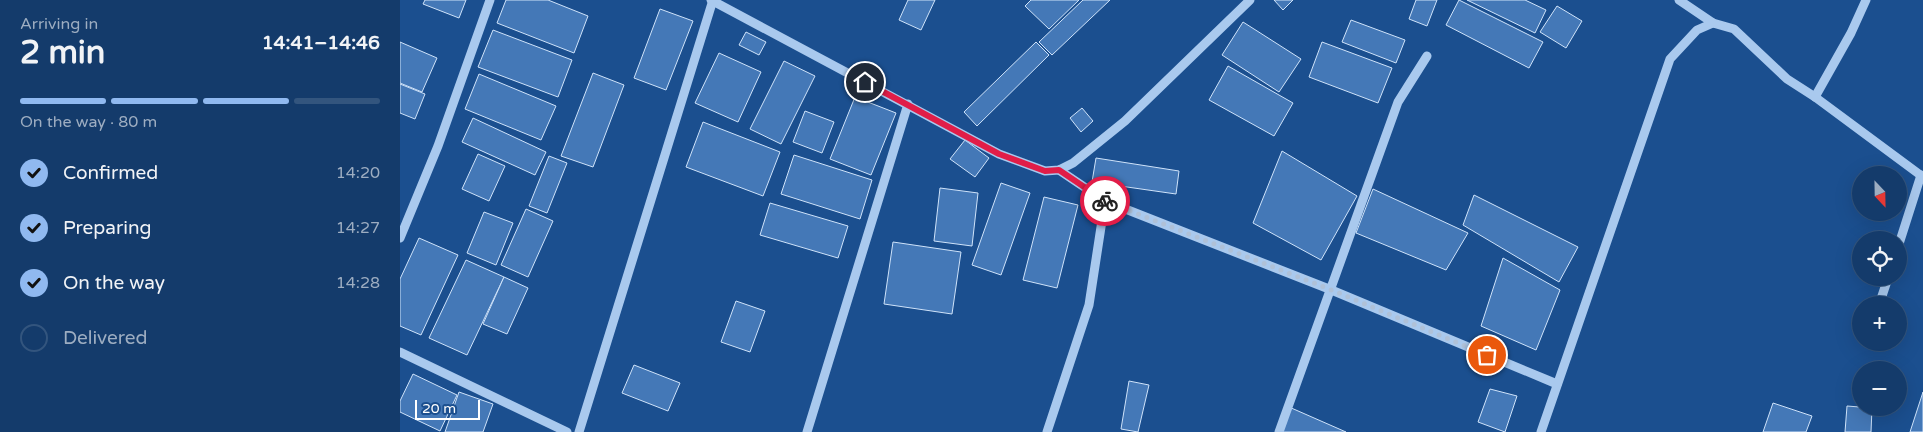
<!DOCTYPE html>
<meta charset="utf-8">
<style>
:root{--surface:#143b6b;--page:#1d4271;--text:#f1f3f6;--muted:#9dadc1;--line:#33557e;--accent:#90b9f0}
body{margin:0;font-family:"Varela Round",sans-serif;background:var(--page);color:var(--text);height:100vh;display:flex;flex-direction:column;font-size:19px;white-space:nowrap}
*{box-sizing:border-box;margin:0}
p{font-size:16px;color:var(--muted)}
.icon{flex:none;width:28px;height:28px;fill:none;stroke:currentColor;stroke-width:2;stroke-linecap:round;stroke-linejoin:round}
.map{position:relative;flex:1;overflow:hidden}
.sheet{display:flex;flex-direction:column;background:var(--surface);width:400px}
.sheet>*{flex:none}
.needle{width:32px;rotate:158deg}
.fabs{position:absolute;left:1452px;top:166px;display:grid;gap:10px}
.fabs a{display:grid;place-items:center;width:55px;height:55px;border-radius:50%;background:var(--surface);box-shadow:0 5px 20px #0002,0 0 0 1px var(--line);font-size:25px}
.scale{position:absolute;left:15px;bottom:12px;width:65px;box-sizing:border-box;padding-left:5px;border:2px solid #fff;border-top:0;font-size:14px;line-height:18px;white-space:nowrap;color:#fff;-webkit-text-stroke:4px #1b4f8f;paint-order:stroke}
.pin{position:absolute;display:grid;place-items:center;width:42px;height:42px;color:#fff;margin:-21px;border:2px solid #fff;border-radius:50%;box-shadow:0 1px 5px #0007}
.courier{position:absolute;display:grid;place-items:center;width:50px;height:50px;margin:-25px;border:4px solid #e11d48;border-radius:50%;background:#fff;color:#222;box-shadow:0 1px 6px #0007}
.headline em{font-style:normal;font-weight:800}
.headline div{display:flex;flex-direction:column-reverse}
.headline{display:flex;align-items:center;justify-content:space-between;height:85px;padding:0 20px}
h1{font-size:32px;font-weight:800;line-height:38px}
.bar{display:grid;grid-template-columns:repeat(4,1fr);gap:8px 5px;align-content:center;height:60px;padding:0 20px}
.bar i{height:6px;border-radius:4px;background:var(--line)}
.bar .on{background:var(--accent)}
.bar p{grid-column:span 4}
ol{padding:0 20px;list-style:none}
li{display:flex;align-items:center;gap:15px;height:55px}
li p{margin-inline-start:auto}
li .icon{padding:5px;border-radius:50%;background:var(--accent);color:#111;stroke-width:4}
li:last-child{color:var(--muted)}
li i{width:28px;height:28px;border:2px solid var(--line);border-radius:50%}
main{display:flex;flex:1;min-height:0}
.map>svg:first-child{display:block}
</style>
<main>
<section class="sheet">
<div class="headline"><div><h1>2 min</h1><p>Arriving in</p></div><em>14:41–14:46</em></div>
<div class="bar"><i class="on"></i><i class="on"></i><i class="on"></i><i></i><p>On the way · 80 m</p></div>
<ol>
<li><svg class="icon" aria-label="check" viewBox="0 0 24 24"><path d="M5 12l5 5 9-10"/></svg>Confirmed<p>14:20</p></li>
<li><svg class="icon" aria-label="check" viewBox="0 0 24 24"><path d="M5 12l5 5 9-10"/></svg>Preparing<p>14:27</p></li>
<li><svg class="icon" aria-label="check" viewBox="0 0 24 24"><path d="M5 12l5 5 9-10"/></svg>On the way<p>14:28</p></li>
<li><i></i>Delivered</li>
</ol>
</section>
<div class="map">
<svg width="1523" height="432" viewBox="0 0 1523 432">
<rect width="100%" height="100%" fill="#1b4f8f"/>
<!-- building -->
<g fill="#4478b7" stroke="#cfe3fa">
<path d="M25 0H66L59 18 23 4Z"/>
<path d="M106 0H148L188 16 174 53 97 23Z"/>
<path d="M508 0H535L521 30 499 20Z"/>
<path d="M631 0H679L649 29 625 6Z"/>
<path d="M683 0H710L652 55 639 42Z"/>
<path d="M874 0H893L883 10Z"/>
<path d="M1016 0H1037L1027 26 1009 19Z"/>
<path d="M1059 0 1143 42 1129 68 1046 25Z"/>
<path d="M1067 0H1125L1146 10 1135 33Z"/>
<path d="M1157 6 1182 21 1166 48 1140 32Z"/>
<path d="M260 9 293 21 266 90 234 78Z"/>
<path d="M951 20 1005 40 996 63 942 42Z"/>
<path d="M843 22 901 59 879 92 822 55Z"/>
<path d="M93 30 172 60 158 97 78 67Z"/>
<path d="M346 32 366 42 359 55 339 45Z"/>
<path d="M0 42 37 58 22 92 0 83Z"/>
<path d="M636 42 649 55 577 126 564 112Z"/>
<path d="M922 42 992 68 978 103 909 77Z"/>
<path d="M319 53 361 72 338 122 295 103Z"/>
<path d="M384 61 415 76 381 144 350 129Z"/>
<path d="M828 66 893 103 874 136 809 100Z"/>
<path d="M193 73 224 85 193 167 161 156Z"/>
<path d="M79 74 156 106 141 140 65 109Z"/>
<path d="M0 84 25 94 15 119 0 113Z"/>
<path d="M455 97 496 113 471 175 430 159Z"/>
<path d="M682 108 693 121 681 132 670 118Z"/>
<path d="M405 111 434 122 422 153 393 142Z"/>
<path d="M73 118 146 152 135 175 62 142Z"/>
<path d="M303 122 380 152 363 196 286 167Z"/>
<path d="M565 140 589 158 575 177 550 159Z"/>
<path d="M882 151 957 196 921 260 853 223Z"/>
<path d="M78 154 105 166 89 201 62 189Z"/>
<path d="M394 155 472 180 460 219 381 194Z"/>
<path d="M149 156 167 163 147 213 129 206Z"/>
<path d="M696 158 779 171 776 194 692 182Z"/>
<path d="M601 183 630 193 601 275 572 265Z"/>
<path d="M540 188 578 193 572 246 534 241Z"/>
<path d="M973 189 1068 233 1046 270 956 233Z"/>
<path d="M1074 195 1178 247 1159 282 1063 225Z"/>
<path d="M644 197 678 205 657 288 623 280Z"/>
<path d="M370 203 448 226 438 258 360 235Z"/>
<path d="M126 209 153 221 128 277 101 265Z"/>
<path d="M84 212 113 223 96 265 67 253Z"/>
<path d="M19 238 58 255 21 335 0 326V279Z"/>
<path d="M493 242 561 252 552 314 484 304Z"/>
<path d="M1103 258 1160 290 1136 350 1081 326Z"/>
<path d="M66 260 104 277 67 355 29 338Z"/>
<path d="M104 277 128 288 107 334 83 324Z"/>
<path d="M336 301 365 311 350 352 321 342Z"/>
<path d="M234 365 280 383 268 411 222 393Z"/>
<path d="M13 374 57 395 40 431 0 412V401Z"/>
<path d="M729 381 749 385 738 432 721 429Z"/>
<path d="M1090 389 1117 396 1105 432 1078 422Z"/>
<path d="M59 392 93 404 83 432H45Z"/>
<path d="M1523 392V432H1510Z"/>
<path d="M1373 403 1412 416 1406 432H1363Z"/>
<path d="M1447 406 1472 408 1471 432H1445Z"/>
<path d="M889 407 946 432H882Z"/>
</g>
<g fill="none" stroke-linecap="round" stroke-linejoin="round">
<!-- minor -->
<g stroke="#a9c9ee" stroke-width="9">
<path d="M311 0 599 154 645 171 659 170 673 163 725 121 850 0"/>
<path d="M1279 0 1313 23 1334 29 1387 79 1415 97 1523 177"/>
<path d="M1415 97 1451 33 1466 0"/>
<path d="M659 170 705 201 929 289 1157 384"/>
<path d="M0 238 38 146 90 0"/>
<path d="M1499 244 1521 175"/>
<path d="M1479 305 1488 278"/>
<path d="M0 352 167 432"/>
<path d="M179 432 313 0"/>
<path d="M407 432 508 104"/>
<path d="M647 432 689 305 705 201"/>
<path d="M879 432 998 102 1027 56"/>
<path d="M1141 432 1270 59 1297 30 1313 23"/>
</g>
</g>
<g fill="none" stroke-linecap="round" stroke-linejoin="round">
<!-- done -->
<path stroke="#afc1d8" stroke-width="5" stroke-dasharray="0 9" d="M705 201 929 289 1087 355"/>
<!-- route -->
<path stroke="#e11d48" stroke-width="6" d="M465 82 599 154 645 171 659 170 705 201"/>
</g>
</svg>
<div class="fabs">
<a><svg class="needle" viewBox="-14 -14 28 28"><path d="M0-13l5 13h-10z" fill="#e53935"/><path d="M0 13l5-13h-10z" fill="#9dadc1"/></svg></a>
<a><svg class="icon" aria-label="locate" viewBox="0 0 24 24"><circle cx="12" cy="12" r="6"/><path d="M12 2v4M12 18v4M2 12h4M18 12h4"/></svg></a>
<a>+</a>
<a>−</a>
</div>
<div class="scale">20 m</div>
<div class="pin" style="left:1087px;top:355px;background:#ea580c"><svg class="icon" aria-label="bag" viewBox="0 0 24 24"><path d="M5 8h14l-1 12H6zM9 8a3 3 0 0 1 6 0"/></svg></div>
<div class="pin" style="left:465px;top:82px;background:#1f2937"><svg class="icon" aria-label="home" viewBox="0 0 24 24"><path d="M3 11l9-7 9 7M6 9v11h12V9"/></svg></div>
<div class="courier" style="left:705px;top:201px"><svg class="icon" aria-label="bike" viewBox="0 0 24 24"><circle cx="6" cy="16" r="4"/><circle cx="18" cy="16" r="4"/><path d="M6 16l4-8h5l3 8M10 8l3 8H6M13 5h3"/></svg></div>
</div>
</main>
